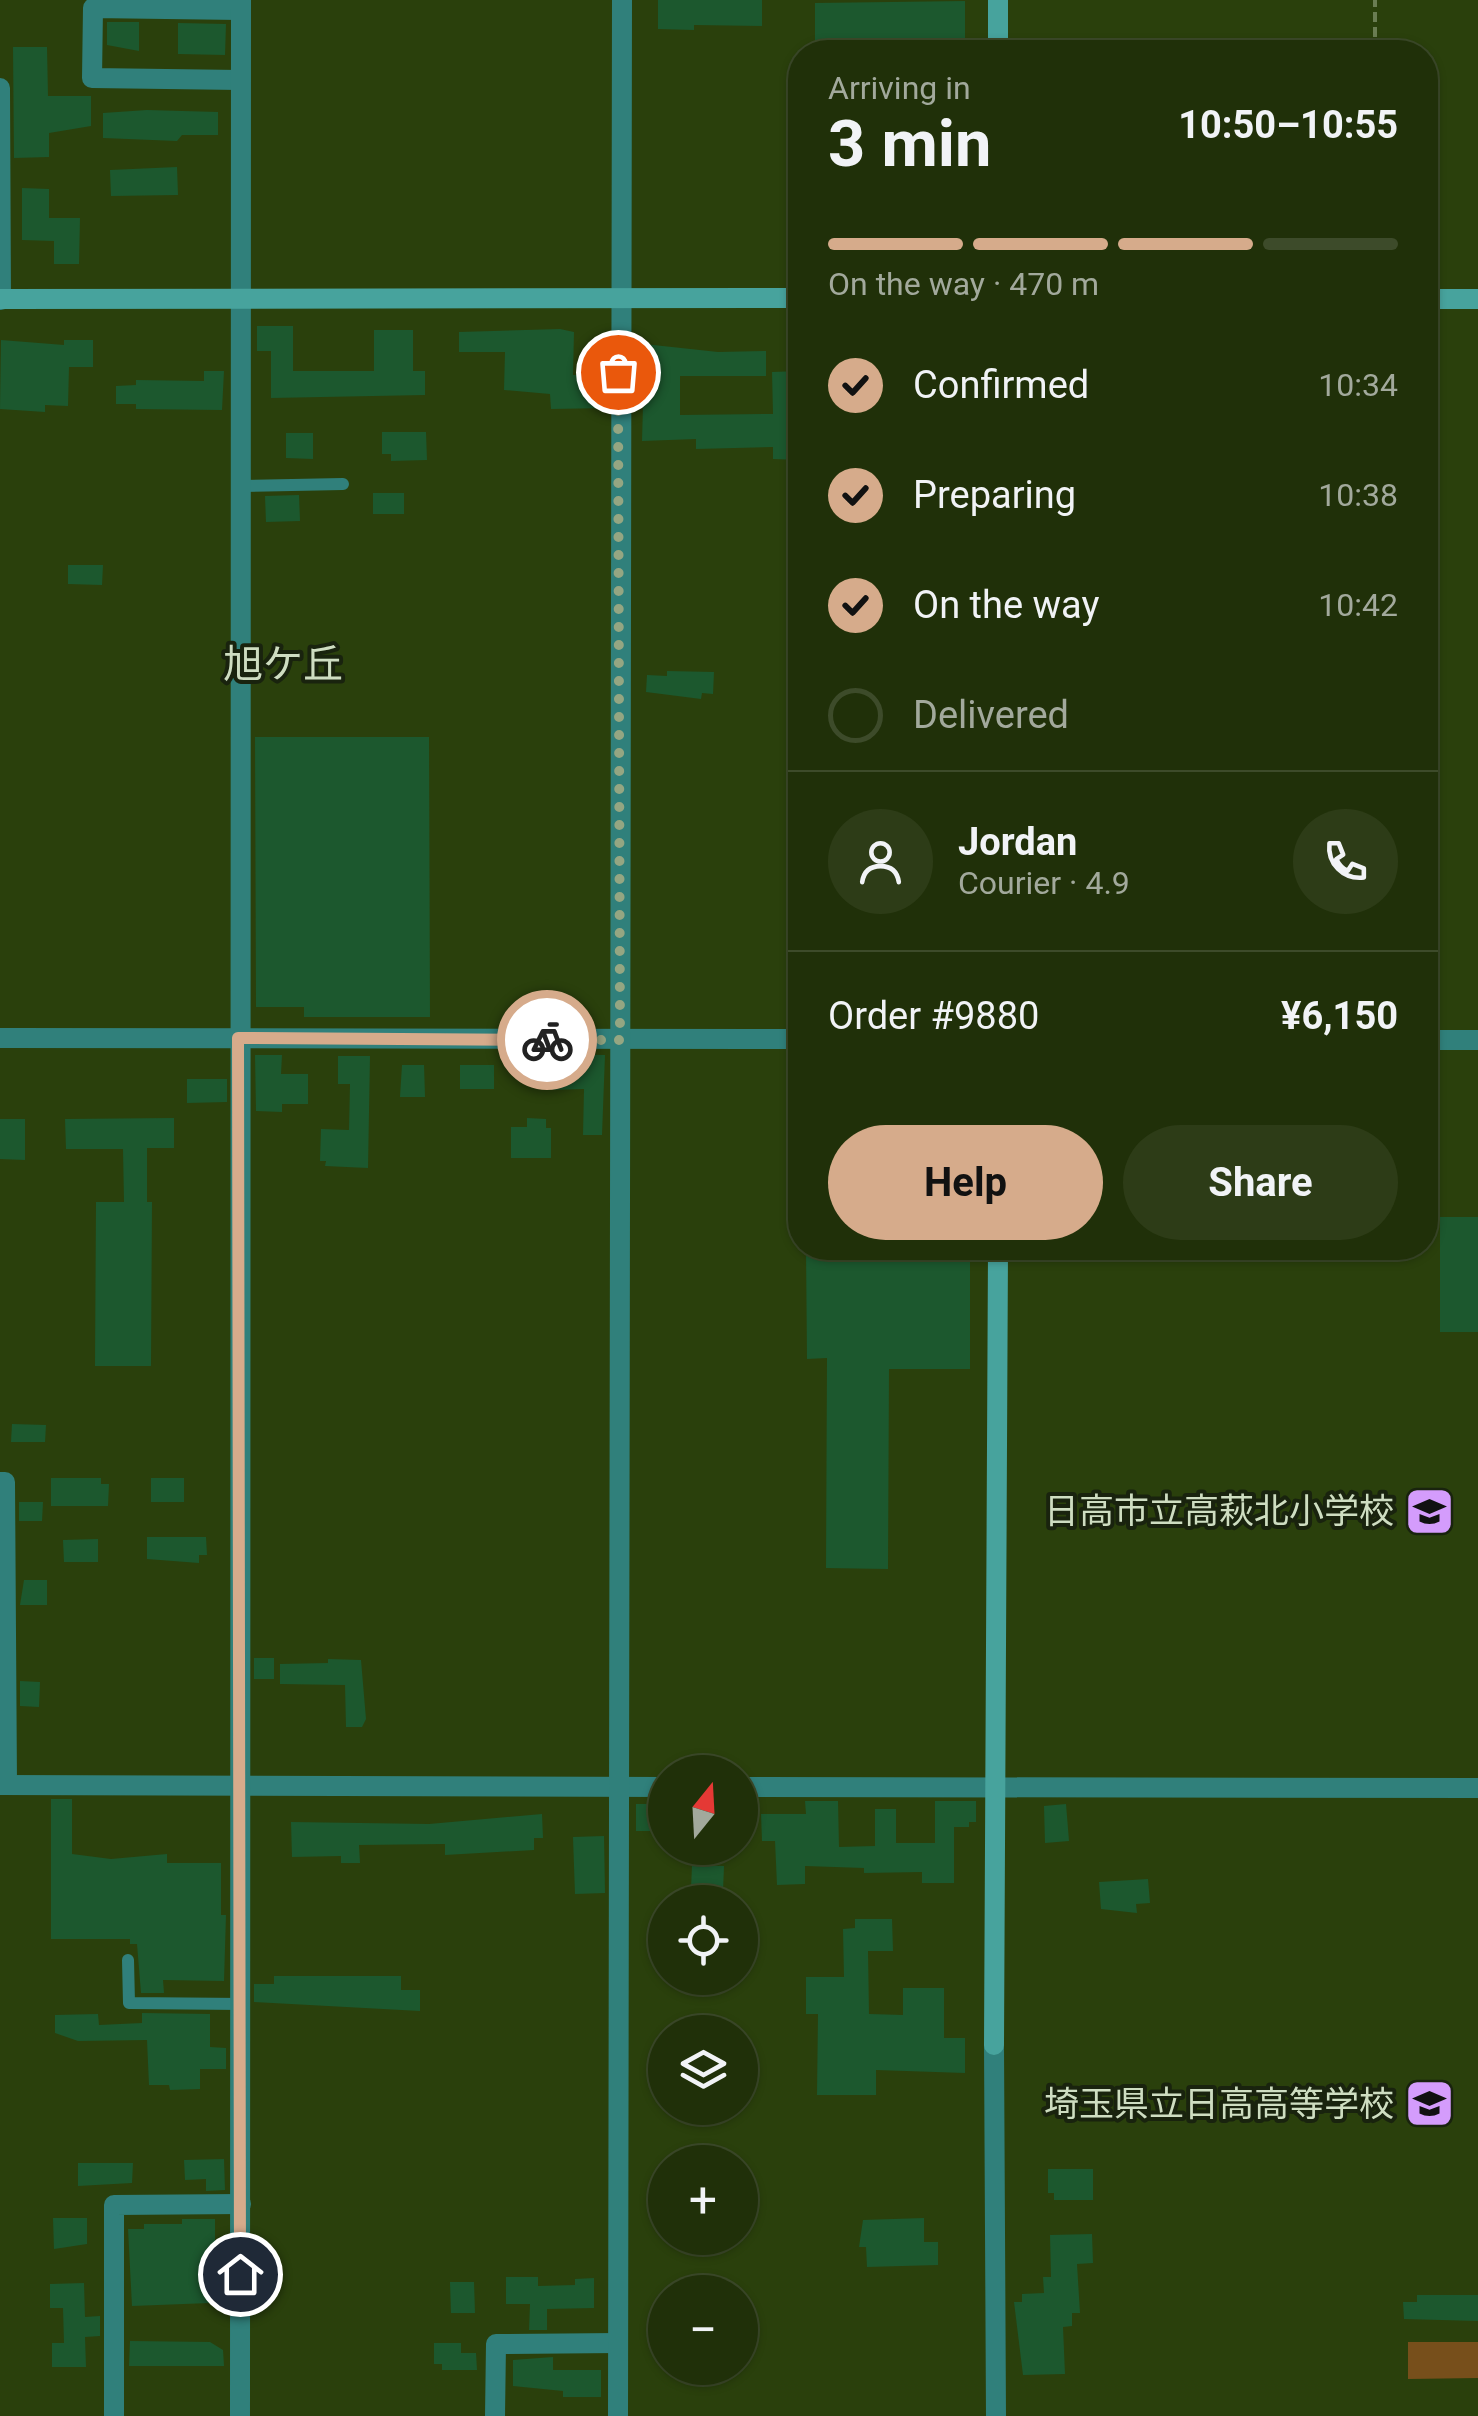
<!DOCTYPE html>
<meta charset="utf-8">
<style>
:root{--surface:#203009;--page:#2d3c17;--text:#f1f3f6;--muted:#a2a99c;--line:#3d4b2a;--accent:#d6ab8b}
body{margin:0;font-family:Roboto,"Noto Sans JP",sans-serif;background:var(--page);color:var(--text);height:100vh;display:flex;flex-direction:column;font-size:38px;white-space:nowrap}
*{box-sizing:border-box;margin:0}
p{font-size:32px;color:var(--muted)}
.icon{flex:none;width:55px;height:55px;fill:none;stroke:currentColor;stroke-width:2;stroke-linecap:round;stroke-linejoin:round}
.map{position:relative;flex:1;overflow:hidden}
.drawer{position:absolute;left:788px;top:40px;width:650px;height:1220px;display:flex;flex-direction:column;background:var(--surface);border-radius:40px;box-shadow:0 2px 8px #0004,0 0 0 2px var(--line)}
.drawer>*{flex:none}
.needle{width:65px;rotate:18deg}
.buttons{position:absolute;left:648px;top:1755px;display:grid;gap:20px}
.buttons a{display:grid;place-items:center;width:110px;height:110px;border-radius:50%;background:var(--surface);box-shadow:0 2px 8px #0004,0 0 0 2px var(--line);font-size:50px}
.pin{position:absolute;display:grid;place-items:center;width:85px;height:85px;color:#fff;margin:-42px;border:5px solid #fff;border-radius:50%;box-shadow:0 2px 10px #0007}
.courier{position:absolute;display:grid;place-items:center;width:100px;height:100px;margin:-50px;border:8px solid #d6ab8b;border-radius:50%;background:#fff;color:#222;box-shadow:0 2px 12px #0007}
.head em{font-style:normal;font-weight:700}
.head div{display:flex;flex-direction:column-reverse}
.head{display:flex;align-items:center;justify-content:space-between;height:170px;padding:0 40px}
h1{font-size:65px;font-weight:700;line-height:75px}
.bar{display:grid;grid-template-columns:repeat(4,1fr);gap:15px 10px;align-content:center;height:120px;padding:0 40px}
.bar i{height:12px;border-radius:8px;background:var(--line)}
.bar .active{background:var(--accent)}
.bar p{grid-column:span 4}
.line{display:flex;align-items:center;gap:25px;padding:0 40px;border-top:2px solid var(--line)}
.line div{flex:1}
.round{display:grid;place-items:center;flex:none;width:105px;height:105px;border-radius:52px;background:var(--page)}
ol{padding:0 40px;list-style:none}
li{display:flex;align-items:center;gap:30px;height:110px}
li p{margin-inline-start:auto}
li .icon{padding:10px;border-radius:50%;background:var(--accent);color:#111;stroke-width:4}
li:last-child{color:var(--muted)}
li i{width:55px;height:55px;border:5px solid var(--line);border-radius:50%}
.cta{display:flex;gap:20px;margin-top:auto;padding:20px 40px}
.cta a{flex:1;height:115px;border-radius:60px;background:var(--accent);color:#111;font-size:40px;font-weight:700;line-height:115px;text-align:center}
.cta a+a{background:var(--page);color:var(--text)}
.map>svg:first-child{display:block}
</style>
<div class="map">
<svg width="1478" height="2416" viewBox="0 0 1478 2416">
<rect width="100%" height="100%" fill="#2a400c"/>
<!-- green -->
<path fill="#774f1b" d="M1408 2342H1478V2378L1408 2379Z"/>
<!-- building -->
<g fill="#1c582e">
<path d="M658 0H762V26L694 25V30L658 29Z"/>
<path d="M965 1V41L868 40V52H815V3Z"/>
<path d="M107 22H139V51L107 45Z"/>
<path d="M178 23 226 24 225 55 178 54Z"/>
<path d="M13 47H47L48 96H91V126L49 133V157L14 158Z"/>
<path d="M147 110 218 112V135H182L177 141 103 138V113Z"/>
<path d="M177 167 178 195 111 196 110 170Z"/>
<path d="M22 188 49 189V218H80L79 264H54V241L22 240Z"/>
<path d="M257 326H293V371H374V330H413V371H425V395L271 398V351H257Z"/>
<path d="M560 329 574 332 573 375 607 374 608 408 551 409 550 394 504 390 505 352H459V332Z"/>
<path d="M1 340 64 345V340H93V367H69L68 406 45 405V412L0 409Z"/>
<path d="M635 343 718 352 766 351V376H680V415L773 414 772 372 800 371V460L773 459V447L696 449V439L642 441 644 370H635Z"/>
<path d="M204 371H224L222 410 136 409V404H116V386L136 385V380L204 381Z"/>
<path d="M382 432H426L427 460 391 461V454H382Z"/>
<path d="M286 433H313V459L286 458Z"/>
<rect x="373" y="493" width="31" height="21"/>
<path d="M299 495 300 521 266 522 265 496Z"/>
<path d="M68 565H103L102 585 68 584Z"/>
<path d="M667 671 714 672 713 694 702 693 701 699 646 692 647 675 667 676Z"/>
<path d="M255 737H429L430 1017H304V1007H256Z"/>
<path d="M549 1054 605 1055 602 1135H583L584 1089 551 1090Z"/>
<path d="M255 1055H282L281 1074H308V1104H282V1112L256 1111Z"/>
<path d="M338 1056H370L368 1168 325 1166 326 1161H320L321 1129 349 1130 350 1084H338Z"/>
<path d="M402 1065H424L425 1097H400Z"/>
<rect x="460" y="1065" width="34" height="24"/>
<path d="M187 1079H227V1102L187 1103Z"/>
<path d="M174 1118V1148H147V1202H152L151 1366H95L96 1202H124L123 1149H66L65 1119Z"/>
<path d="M527 1118 546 1119V1128H551V1158H511V1127H527Z"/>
<path d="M0 1119H25V1160L0 1159Z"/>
<rect x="1440" y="1217" width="38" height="115"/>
<path d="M806 1248H970V1369H889L888 1569 826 1568 827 1358 807 1359Z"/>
<path d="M12 1424 46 1425 45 1442H11Z"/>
<path d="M51 1478H101V1484H109L108 1506H51Z"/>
<rect x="151" y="1478" width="33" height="24"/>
<path d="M19 1502H43L42 1521H19Z"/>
<path d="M147 1537H206L207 1555H199V1563L147 1559Z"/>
<path d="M98 1539V1562H64L63 1540Z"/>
<path d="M24 1580H47V1605H20Z"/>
<rect x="254" y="1658" width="20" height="21"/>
<path d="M328 1659 361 1660 366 1719 362 1727H346L345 1685 280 1684V1664L328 1663Z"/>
<path d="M20 1681 40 1682 39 1707 20 1706Z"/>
<path d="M51 1799H72V1854L111 1859 167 1854V1863H221V1915H226L224 1981 163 1980 164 1993H141L137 1944H130V1939H51Z"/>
<path d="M805 1801H838L839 1847 875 1846V1809H896V1843H935V1801H976V1822H969V1827H954V1883H922V1872L864 1873V1868L805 1866V1884L777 1885 775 1841H762L761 1814H806Z"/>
<rect x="636" y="1804" width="29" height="27"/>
<path d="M1066 1804 1069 1841 1045 1843 1044 1806Z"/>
<path d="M542 1814 543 1838H534V1850L445 1855V1844L359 1845 360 1863H341V1856L292 1857 291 1822 429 1824Z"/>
<path d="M604 1836 605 1893 575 1894 573 1837Z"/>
<path d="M692 1865 724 1866 723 1891 691 1890Z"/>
<path d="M1148 1879 1150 1903 1136 1904 1137 1913 1101 1909 1099 1882Z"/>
<path d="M855 1919H892L893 1951H868L869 2014 903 2015V1988H944V2038H965V2073L876 2070V2095H817L818 2014H806V1977H844L843 1929 855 1928Z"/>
<path d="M274 1976H401V1990H420V2011L254 2002V1984H274Z"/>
<path d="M142 2013 210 2014V2047L226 2048V2069H200V2089L170 2090 169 2085H149L147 2040 78 2041 55 2033V2015L98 2014 99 2025 142 2023Z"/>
<path d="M224 2159 225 2190 206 2191V2179L185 2180 184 2160Z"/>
<path d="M78 2163H133L132 2183 78 2186Z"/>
<path d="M1048 2169H1093V2200H1054V2193H1048Z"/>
<path d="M53 2218H87V2244L54 2249Z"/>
<path d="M924 2218V2242H938V2265L867 2267 866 2247H859L863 2220Z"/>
<path d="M182 2219H215V2249H209L210 2303 132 2306 128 2229H144V2224H182Z"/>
<path d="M1092 2234 1093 2263 1077 2264 1080 2313H1072V2326L1063 2327 1065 2374 1023 2375 1014 2302H1022V2294L1044 2293 1043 2277H1051L1050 2235Z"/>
<path d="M506 2277H538V2286L575 2285V2279L594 2278V2308L547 2309V2330H529L530 2304H506Z"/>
<path d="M450 2282H474L475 2313H451Z"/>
<path d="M84 2283 85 2317 100 2316V2336L85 2337 86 2367H52V2343H64L63 2308H50V2284Z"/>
<path d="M1417 2295H1478V2321L1404 2319 1403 2302H1417Z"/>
<path d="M130 2341 210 2342 223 2350 224 2366H129Z"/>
<path d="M434 2343H461V2353H476L477 2370H442V2364H434Z"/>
<path d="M553 2357V2370H601V2397H563V2391L513 2386V2360Z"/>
</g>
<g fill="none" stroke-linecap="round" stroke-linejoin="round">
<!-- path -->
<path stroke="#6a7d53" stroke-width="4" stroke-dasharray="10 5" stroke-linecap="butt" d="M1375 52V0"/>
<!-- lane -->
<g stroke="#30807b" stroke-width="12">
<path d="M240 486 343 484"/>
<path d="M128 1960 129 2003 243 2004"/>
</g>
<!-- street -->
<g stroke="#30807b" stroke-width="20">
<path d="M240 80 92 78 93 8 240 10"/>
<path d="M0 88 1 300"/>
<path d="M0 1038 800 1039"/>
<path d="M1425 1040H1478"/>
<path d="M0 1482H5L7 1785"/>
<path d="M0 1785 665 1787"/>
<path d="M740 1787 1478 1788"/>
<path d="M994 2045 996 2416"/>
<path d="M114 2416V2205L241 2204"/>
<path d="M240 2416 241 0"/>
<path d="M495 2416 496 2344 618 2343"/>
<path d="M618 2416 622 0"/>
</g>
<!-- secondary -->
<g stroke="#47a39d" stroke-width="20">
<path d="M998 0V52"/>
<path d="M0 299 800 298"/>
<path d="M1425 299H1478"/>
<path d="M994 2045 998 1248"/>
</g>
</g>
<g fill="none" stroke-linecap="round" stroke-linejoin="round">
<!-- done -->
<path stroke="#95a682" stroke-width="10" stroke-dasharray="0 18" d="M547 1040H620L618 372"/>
<!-- route -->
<path stroke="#d6ab8b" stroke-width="12" d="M240 2274 238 1038 547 1040"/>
</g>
<!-- icons -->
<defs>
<symbol id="school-square" viewBox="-11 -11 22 22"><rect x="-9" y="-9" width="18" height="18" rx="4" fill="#d49cfc" stroke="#19230e"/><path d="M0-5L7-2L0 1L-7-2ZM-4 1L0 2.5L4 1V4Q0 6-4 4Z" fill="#111"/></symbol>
</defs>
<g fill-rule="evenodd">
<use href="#school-square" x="1402" y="1484" width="55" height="55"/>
<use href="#school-square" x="1402" y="2076" width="55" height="55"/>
</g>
<g text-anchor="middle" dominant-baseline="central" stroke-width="8" stroke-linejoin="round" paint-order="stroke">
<!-- poi labels -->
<g font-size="35" fill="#ceddc1" stroke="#19230e" text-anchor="end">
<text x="1394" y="1511">日高市立高萩北小学校</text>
<text x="1394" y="2104">埼玉県立日高高等学校</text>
</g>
<!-- quarter labels -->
<g font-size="40" fill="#ceddc1" stroke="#19230e">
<text x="283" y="664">旭ケ丘</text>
</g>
</g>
</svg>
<div class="buttons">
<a><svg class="needle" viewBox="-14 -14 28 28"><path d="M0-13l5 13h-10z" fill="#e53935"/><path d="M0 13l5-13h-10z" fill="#a2a99c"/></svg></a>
<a><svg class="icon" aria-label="locate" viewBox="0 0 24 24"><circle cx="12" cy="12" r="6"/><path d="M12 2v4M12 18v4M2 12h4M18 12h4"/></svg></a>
<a><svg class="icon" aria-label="layers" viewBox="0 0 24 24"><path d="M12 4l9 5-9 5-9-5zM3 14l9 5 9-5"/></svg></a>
<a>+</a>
<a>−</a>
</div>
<div class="pin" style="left:618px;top:372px;background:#ea580c"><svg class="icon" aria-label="bag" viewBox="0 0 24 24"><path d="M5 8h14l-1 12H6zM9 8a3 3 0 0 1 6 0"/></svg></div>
<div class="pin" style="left:240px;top:2274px;background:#1f2937"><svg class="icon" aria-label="home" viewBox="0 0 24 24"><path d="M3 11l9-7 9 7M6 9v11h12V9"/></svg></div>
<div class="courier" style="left:547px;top:1040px"><svg class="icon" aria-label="bike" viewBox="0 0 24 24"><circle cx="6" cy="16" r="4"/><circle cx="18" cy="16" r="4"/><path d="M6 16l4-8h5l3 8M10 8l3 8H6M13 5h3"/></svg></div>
<section class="drawer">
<div class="head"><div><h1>3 min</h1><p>Arriving in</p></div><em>10:50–10:55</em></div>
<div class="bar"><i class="active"></i><i class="active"></i><i class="active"></i><i></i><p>On the way · 470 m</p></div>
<ol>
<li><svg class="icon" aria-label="check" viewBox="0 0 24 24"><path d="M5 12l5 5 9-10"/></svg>Confirmed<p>10:34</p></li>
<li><svg class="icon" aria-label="check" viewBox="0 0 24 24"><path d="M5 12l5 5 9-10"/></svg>Preparing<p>10:38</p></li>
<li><svg class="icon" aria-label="check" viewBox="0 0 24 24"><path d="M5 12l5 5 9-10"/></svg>On the way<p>10:42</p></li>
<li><i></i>Delivered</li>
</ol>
<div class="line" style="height:180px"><a class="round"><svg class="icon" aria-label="person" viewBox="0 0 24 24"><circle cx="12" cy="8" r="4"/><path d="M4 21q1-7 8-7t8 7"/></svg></a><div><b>Jordan</b><p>Courier · 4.9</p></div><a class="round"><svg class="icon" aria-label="phone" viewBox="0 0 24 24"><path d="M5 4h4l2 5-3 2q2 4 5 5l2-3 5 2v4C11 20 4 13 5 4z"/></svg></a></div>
<div class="line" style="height:130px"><div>Order #9880</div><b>¥6,150</b></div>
<div class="cta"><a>Help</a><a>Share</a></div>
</section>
</div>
